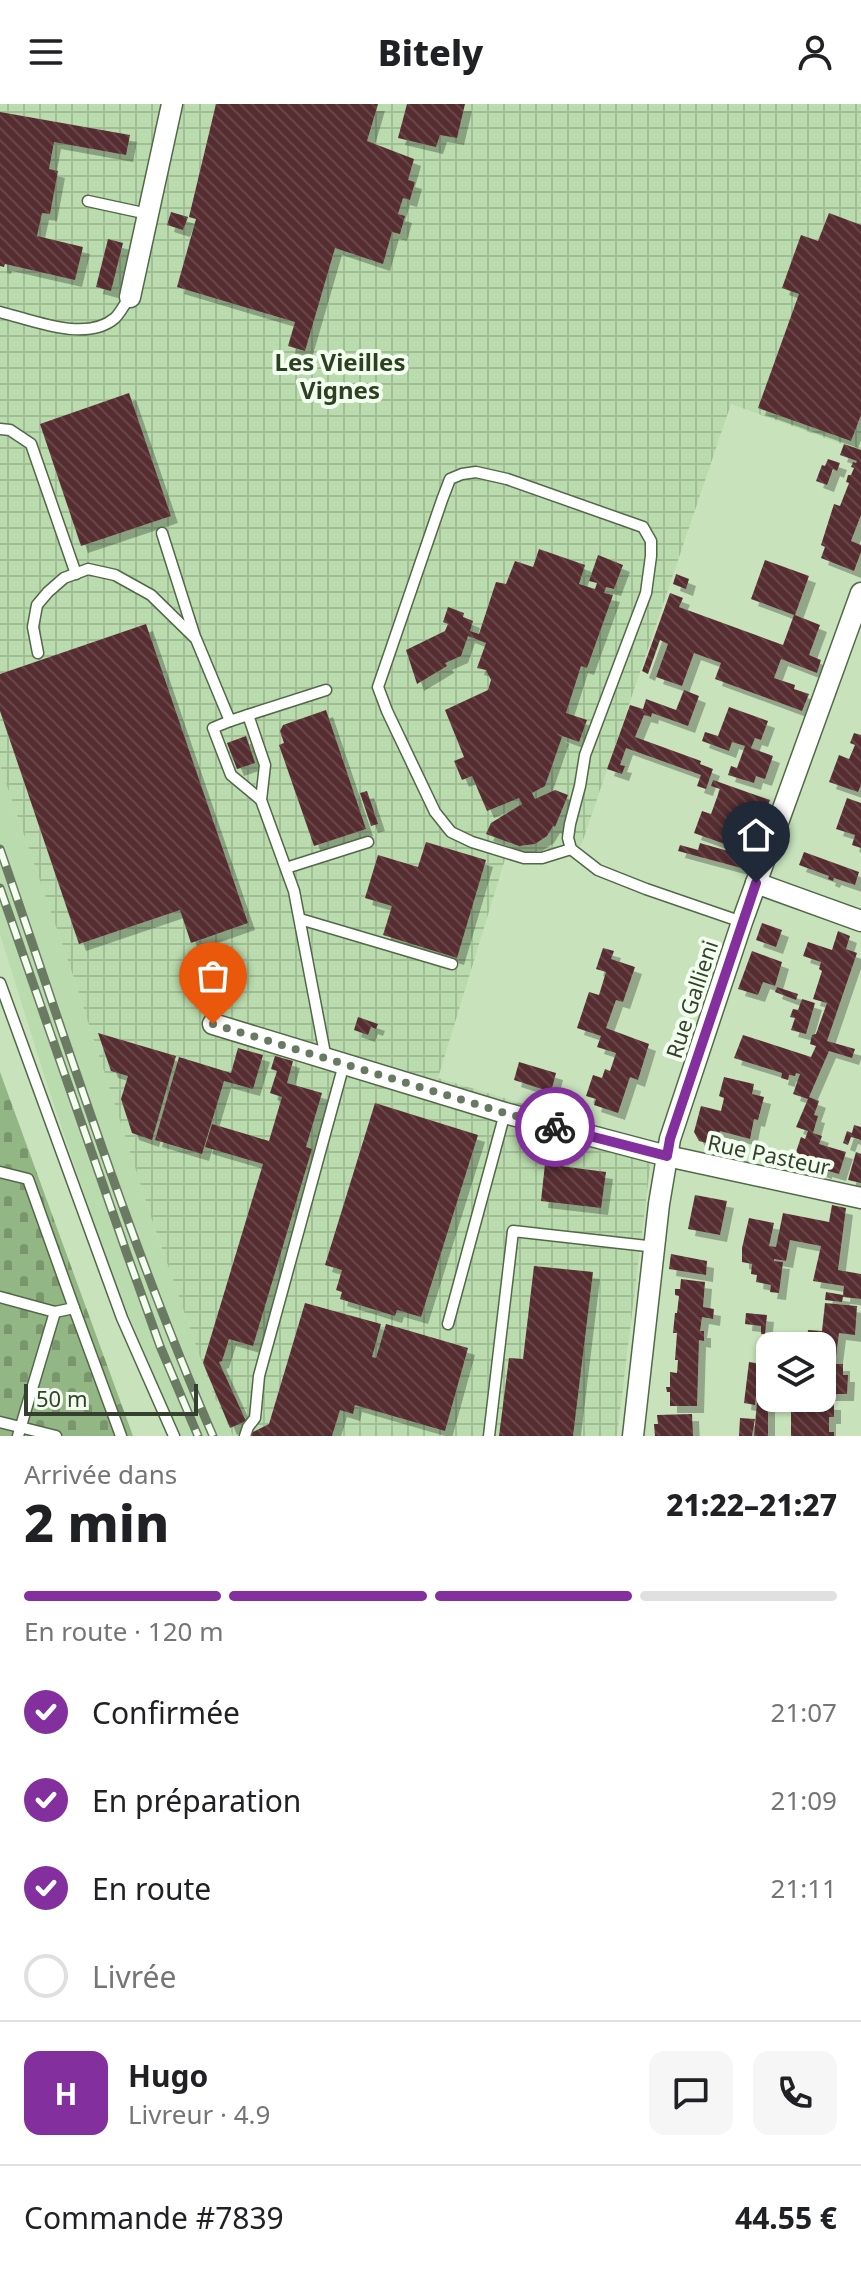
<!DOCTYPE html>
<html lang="fr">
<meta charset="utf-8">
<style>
:root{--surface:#fff;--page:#f6f6f6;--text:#202124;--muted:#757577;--line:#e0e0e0;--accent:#832f9e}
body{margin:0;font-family:"Noto Sans",sans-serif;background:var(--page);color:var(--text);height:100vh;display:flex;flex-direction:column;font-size:30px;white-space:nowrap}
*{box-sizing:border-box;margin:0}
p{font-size:26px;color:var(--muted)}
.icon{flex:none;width:44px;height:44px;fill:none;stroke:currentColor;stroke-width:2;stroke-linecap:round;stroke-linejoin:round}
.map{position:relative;height:1332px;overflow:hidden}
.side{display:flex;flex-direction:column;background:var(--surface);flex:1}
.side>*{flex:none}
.fabs{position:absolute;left:756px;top:1228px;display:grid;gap:16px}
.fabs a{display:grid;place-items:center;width:80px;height:80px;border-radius:16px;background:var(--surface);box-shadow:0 2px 6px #0004;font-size:40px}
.scale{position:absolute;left:24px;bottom:20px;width:174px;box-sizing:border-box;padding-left:8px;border:4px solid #354031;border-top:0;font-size:22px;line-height:28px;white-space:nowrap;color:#354031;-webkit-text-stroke:6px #f3ffef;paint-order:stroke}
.pin{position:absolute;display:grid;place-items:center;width:68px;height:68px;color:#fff;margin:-82px -34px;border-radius:50% 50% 50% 0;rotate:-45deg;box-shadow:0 0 8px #0007}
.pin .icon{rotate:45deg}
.courier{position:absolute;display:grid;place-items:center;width:80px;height:80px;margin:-40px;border:6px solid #832f9e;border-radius:50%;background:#fff;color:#222;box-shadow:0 2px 10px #0007}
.headline em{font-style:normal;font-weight:800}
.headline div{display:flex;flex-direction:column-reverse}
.headline{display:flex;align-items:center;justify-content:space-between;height:136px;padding:0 24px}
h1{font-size:52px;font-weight:800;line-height:60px}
.bar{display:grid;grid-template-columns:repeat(4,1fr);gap:12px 8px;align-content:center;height:96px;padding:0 24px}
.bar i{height:10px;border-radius:6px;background:var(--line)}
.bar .on{background:var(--accent)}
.bar p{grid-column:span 4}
.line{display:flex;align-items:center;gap:20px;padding:0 24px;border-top:2px solid var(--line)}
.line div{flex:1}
.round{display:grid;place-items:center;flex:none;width:84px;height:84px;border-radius:16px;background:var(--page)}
ol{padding:0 24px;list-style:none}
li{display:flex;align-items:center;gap:24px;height:88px}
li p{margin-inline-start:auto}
li .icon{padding:8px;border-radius:50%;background:var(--accent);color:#fff;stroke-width:4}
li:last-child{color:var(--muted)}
li i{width:44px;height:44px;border:4px solid var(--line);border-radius:50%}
header{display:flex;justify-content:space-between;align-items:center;height:104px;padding:0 24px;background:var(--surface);font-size:36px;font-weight:800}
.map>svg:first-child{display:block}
</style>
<header><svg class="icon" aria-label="menu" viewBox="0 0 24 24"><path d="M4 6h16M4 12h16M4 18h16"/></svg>Bitely<svg class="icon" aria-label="person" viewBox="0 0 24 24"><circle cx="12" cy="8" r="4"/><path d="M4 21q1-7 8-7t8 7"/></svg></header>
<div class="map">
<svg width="861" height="1332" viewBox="0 0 861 1332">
<defs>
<pattern id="industrial-grid" width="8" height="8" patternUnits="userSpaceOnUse" patternTransform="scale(2)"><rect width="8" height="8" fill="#badbad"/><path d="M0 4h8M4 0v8" fill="none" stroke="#a0bd95"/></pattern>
<pattern id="cemetery-stones" width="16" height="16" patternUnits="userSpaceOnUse" patternTransform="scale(2)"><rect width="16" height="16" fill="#93b784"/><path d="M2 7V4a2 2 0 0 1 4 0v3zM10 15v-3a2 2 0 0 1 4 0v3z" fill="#79966d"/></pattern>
<pattern id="building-back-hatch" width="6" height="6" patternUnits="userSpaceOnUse" patternTransform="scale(2)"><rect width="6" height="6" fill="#572e31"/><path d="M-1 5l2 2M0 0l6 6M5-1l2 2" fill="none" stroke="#674547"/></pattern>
<filter id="shadow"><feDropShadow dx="7" dy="7" stdDeviation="0" flood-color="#0004"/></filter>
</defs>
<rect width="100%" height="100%" fill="#c8e3bc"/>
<!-- built -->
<path fill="#badbad" d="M0 662 74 874 152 1116 201 1256 213 1290 233 1332H180L160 1289 107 1158 44 971 0 830Z"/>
<!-- industrial -->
<path fill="url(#industrial-grid)" d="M0 0H861V347L731 300 581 742 506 752 438 974 653 1039 617 1332H233L213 1290 152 1116 74 874 0 662Z"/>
<!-- cemetery -->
<path fill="url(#cemetery-stones)" d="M0 968 133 1332H0Z"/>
<!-- building -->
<g fill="url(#building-back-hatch)" filter="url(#shadow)">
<path d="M216 0H378L367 37 414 55 408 76 415 78 410 96 403 94 398 110 405 112 400 130 392 128 383 160 335 144 305 247 288 242 295 218 177 183 196 115 189 113Z"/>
<path d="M407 0H465L457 34 440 31 436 43 398 34Z"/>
<path d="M0 8 130 31 126 51 54 38 49 65 58 67 50 110 42 109 37 132 83 143 75 176 5 160 4 163 0 162Z"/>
<path d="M171 108 188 113 183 126 167 121Z"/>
<path d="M829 109 861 121V311L851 337 758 304 799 190 782 184 801 131 818 137Z"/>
<path d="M108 135 123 139 111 187 96 183Z"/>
<path d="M129 289 171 412 81 442 40 320Z"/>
<path d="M844 340 861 346V411L851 437 861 441V448L854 467 821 454 825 443 821 441 834 400 840 402 849 379 846 378 848 371H851L854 364 851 363 853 358 856 359 857 357 840 351Z"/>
<path d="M828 355 840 359 837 367 833 365 827 381 816 377 822 361 825 362Z"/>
<path d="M539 445 585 461 579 480 595 485 597 479 589 477 598 451 623 461 614 485 606 483 604 489 613 491 587 564 581 562 566 609 587 616 579 638 557 630 562 633 545 682 532 689 535 695 555 686 568 691 555 723 553 722 547 732 535 740 519 742 486 730 491 719 522 700 519 694 487 707 472 672 462 676 454 657 464 653 445 606 488 586 491 576 486 566 477 564 486 539 468 532 461 552 445 559 447 562 417 580 406 546 445 527 448 520 443 518 448 503 464 509 463 513 473 517 470 527 479 530 496 478 506 480 515 457 533 463Z"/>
<path d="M765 456 809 472 795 511 820 521 809 551 821 556 817 569 781 555 774 574 795 581 794 585 809 590 802 607 715 575 721 559 694 549 682 582 656 573 668 540 660 536 648 570 642 567 670 489 683 494 679 503 783 541 794 511 751 495Z"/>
<path d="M676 470 689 475 686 485 673 480Z"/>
<path d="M146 520 248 819 191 839 180 806 79 840 0 607V570Z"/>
<path d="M684 586 699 592 688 622 652 609 651 613 644 611 635 633 701 657 700 660 713 665 706 685 697 682 701 671 626 644 620 661 625 662 622 670 607 665 630 601 643 605 646 595 676 606Z"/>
<path d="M729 603 768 617 761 636 755 634 751 644 773 652 765 675 756 672 754 679 728 671 731 662 737 664 745 642 732 638 729 647 702 637 705 628 718 632Z"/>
<path d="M326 606 366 725 314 742 279 641 284 639 280 627 283 621Z"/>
<path d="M854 629 861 631V681L858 688 829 678 839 651 849 655 855 641 850 639Z"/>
<path d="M246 632 255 659 237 665 227 639Z"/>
<path d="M713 676 770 696 765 710 748 704 733 743 694 729 702 707 711 710 720 685 711 682Z"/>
<path d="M367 687 378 720 371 722 360 689Z"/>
<path d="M847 694 861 699V744L852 741 855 731 836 725Z"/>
<path d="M748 717 761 721 755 735 743 730Z"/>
<path d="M426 738 486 756 457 854 383 831 392 802 365 794 378 751 418 763Z"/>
<path d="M700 739 749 753 745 765 678 747 680 741 698 746Z"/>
<path d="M804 748 859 768 855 781 834 774 833 777 828 775 829 772 799 761Z"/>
<path d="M762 819 782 826 776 843 756 836Z"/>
<path d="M838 827 850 832 846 845 857 849 827 937 855 945 852 954 829 947 809 993 819 997 814 1011 818 1012 813 1029 822 1032 819 1040 846 1048 839 1070 825 1066V1068L793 1057 801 1033 805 1035 808 1027 796 1023 808 995 793 990 800 970 796 969 795 972 789 971 788 976 781 974 782 969 734 954 743 931 811 953 816 942 810 940 812 931 816 930 827 899 813 895 822 867 819 865 821 858 803 852 808 838 832 846Z"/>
<path d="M603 844 614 847 611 855 635 863 623 898 616 896 606 924 649 940 638 976 630 973 618 1009 594 1001 596 995 586 992 593 971 602 974 605 965 610 967 616 949 597 943 601 932 577 924 589 888 599 891 606 868 596 865Z"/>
<path d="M752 847 782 858 775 882 763 878 758 891 738 885Z"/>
<path d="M777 883 798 890 796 896 775 888Z"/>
<path d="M802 895 815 899 806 930 791 926 795 914 790 913 793 905 798 906Z"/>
<path d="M358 913 378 920 376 925 371 923 368 931 354 926Z"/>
<path d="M98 929 176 952 152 1036 132 1029 121 995 128 972 111 967Z"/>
<path d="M238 944 263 951 253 985 224 977 202 1050 155 1036 179 953 231 969Z"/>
<path d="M275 952 293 957 287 979 322 989 306 1043 312 1045 253 1242 229 1235 222 1257 219 1258 246 1317 230 1324 203 1259 263 1060 205 1043 212 1020 269 1037 282 993 270 989 277 967 271 965Z"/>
<path d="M519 958 556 969 551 988 514 976Z"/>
<path d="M724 973 754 980 752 990 764 993 758 1016 754 1015 750 1035 720 1027 717 1038 720 1039V1043L699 1037 694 1028 701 1002 721 1007 724 994 719 992Z"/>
<path d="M375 999 478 1031 421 1213 397 1206 395 1212 340 1195 342 1188 336 1186 342 1166 325 1161Z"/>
<path d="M854 1021 861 1023V1036L851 1033 848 1041 843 1039 847 1027 852 1029Z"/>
<path d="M856 1048 861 1050V1079L848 1076Z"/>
<path d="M545 1060 606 1068 601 1104 541 1097Z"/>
<path d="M695 1091 727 1097 720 1131 688 1125Z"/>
<path d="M832 1101 846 1104 838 1166 861 1170V1195L843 1193 842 1198 825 1196 826 1188 843 1191 844 1182 813 1177 821 1142 790 1136 786 1157 774 1155V1157L783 1158 779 1189 770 1188 771 1181 756 1178 757 1171 751 1170 752 1160 742 1158V1144L749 1114 774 1119 769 1142 776 1143 783 1109 829 1118Z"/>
<path d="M671 1150 707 1157 706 1171 669 1165Z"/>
<path d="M534 1162 593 1168 573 1332H499L509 1254 523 1255Z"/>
<path d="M681 1175 705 1178 703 1203 714 1205 713 1215 702 1213 700 1227H704V1237L699 1236 697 1302H670V1288H667L666 1283H670V1268L677 1269 678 1256H675L677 1229H673L675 1209H677L679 1192 675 1191V1185H680Z"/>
<path d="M305 1199 381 1220 372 1253 376 1254 386 1220 468 1244 445 1327 355 1301 353 1310 340 1306 332 1332H252L251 1329 269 1320Z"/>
<path d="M825 1199 857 1202 855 1231 839 1229 835 1260H843V1271H848L847 1290H822V1242H806L808 1226 822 1227Z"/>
<path d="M746 1209 767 1211 765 1230H761V1222L745 1220Z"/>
<path d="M764 1242H770V1289H758L760 1272H758L755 1301 744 1299 749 1258 762 1260Z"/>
<path d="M757 1298 768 1299V1332H754Z"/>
<path d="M791 1298 834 1299V1313H829V1328H834V1332H791Z"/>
<path d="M692 1310 693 1332H655L654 1320H658L657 1311Z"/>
<path d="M740 1314 755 1315 752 1332H739Z"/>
</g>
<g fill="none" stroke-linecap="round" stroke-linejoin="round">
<defs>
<g id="service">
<path d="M88 97 148 110"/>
<path d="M0 208C33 216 86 239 115 214 121 208 125 199 130 193"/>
<path d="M0 325 10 326 31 340 76 470"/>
<path d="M162 429 195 533"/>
<path d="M38 549 33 523 37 501 48 488 64 474 88 465 115 471 151 491 196 535 230 617 248 611 265 661 261 696 294 787 326 955"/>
<path d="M248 611 326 586"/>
<path d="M230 617 213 624 231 671 261 696"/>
<path d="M571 745 542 754H524L472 738 451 728 435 708 387 607 378 583 442 396 450 375 462 370 476 368 507 375 643 423 651 437V452L646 489 585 651 580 682 570 720 568 734 571 745 598 766 646 785 742 818"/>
<path d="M286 764 368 738"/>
<path d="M300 815 452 860"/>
<path d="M0 879 122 1214 174 1332"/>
<path d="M0 1068 28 1075 74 1204 55 1208 18 1332"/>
<path d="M0 1193 55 1208"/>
<path d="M74 1204 121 1332"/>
<path d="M448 1220 505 1009"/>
<path d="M0 1318 56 1332"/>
<path d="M245 1332 248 1323 255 1314 259 1272 344 960"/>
<path d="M489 1332 513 1127 656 1143"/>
</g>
<g id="minor">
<path d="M130 193 172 0"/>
<path d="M756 779 861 817"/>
<path d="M213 920 505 1009 667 1052 861 1094"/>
<path d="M633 1332 659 1100 670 1035 742 818 861 489"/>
</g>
</defs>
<!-- service casing -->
<use href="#service" stroke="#516947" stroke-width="13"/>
<!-- minor casing -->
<use href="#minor" stroke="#516947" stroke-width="23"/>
<!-- service -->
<use href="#service" stroke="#fff" stroke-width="10"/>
<!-- minor -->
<use href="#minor" stroke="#fff" stroke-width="20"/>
<defs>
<g id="rail">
<path d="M0 745C68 941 130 1141 213 1332"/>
<path d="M0 784 127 1150 160 1242 198 1332"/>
</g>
</defs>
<!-- rail casing -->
<use href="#rail" stroke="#6a7a63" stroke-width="9"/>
<!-- rail -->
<use href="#rail" stroke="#f3ffef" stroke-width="6" stroke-dasharray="18" stroke-linecap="butt"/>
</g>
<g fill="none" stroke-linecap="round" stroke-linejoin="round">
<!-- done -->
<path stroke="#687962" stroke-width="8" stroke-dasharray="0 14.4" d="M213 920 505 1009 555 1023"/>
<!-- route -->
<path stroke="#832f9e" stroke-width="10" d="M555 1023 667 1052 670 1035 756 779"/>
</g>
<g text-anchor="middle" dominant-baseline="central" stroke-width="8" stroke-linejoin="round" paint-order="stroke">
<!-- street labels -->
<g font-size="22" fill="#354031" stroke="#f3ffef">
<text transform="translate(691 895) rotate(-72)">Rue Gallieni</text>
<text transform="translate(769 1050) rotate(12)">Rue Pasteur</text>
</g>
<!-- neighbourhood labels -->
<g font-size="24" font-weight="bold" fill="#2b4121" stroke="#f3ffef">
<text x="340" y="257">Les Vieilles<tspan x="340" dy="28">Vignes</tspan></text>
</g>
</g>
</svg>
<div class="fabs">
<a><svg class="icon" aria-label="layers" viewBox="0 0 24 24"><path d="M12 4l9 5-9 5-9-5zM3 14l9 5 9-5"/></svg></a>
</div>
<div class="scale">50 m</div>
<div class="pin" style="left:213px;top:920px;background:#ea580c"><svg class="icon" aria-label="bag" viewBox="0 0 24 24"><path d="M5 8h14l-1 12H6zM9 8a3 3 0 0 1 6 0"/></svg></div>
<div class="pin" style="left:756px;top:779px;background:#1f2937"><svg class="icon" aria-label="home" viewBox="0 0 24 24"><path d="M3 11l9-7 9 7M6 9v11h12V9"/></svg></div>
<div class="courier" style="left:555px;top:1023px"><svg class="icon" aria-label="bike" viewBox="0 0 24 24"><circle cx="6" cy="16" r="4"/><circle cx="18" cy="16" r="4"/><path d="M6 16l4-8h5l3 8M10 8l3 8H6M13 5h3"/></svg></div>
</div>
<section class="side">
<div class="headline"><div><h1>2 min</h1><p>Arrivée dans</p></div><em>21:22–21:27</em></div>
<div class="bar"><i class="on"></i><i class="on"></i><i class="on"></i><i></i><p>En route · 120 m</p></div>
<ol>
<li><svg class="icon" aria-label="check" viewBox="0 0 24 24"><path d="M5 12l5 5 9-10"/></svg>Confirmée<p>21:07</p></li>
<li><svg class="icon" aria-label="check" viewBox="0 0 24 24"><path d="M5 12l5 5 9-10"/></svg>En préparation<p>21:09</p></li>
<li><svg class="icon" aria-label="check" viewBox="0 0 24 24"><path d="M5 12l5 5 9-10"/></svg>En route<p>21:11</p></li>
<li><i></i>Livrée</li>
</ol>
<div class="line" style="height:144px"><b class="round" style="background:var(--accent);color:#fff">H</b><div><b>Hugo</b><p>Livreur · 4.9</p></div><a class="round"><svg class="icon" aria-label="chat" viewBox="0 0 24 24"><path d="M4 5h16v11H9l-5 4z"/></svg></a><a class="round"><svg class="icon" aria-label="phone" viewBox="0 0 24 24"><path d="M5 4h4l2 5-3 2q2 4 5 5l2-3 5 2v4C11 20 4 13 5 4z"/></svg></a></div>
<div class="line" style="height:104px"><div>Commande #7839</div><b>44.55 €</b></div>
</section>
